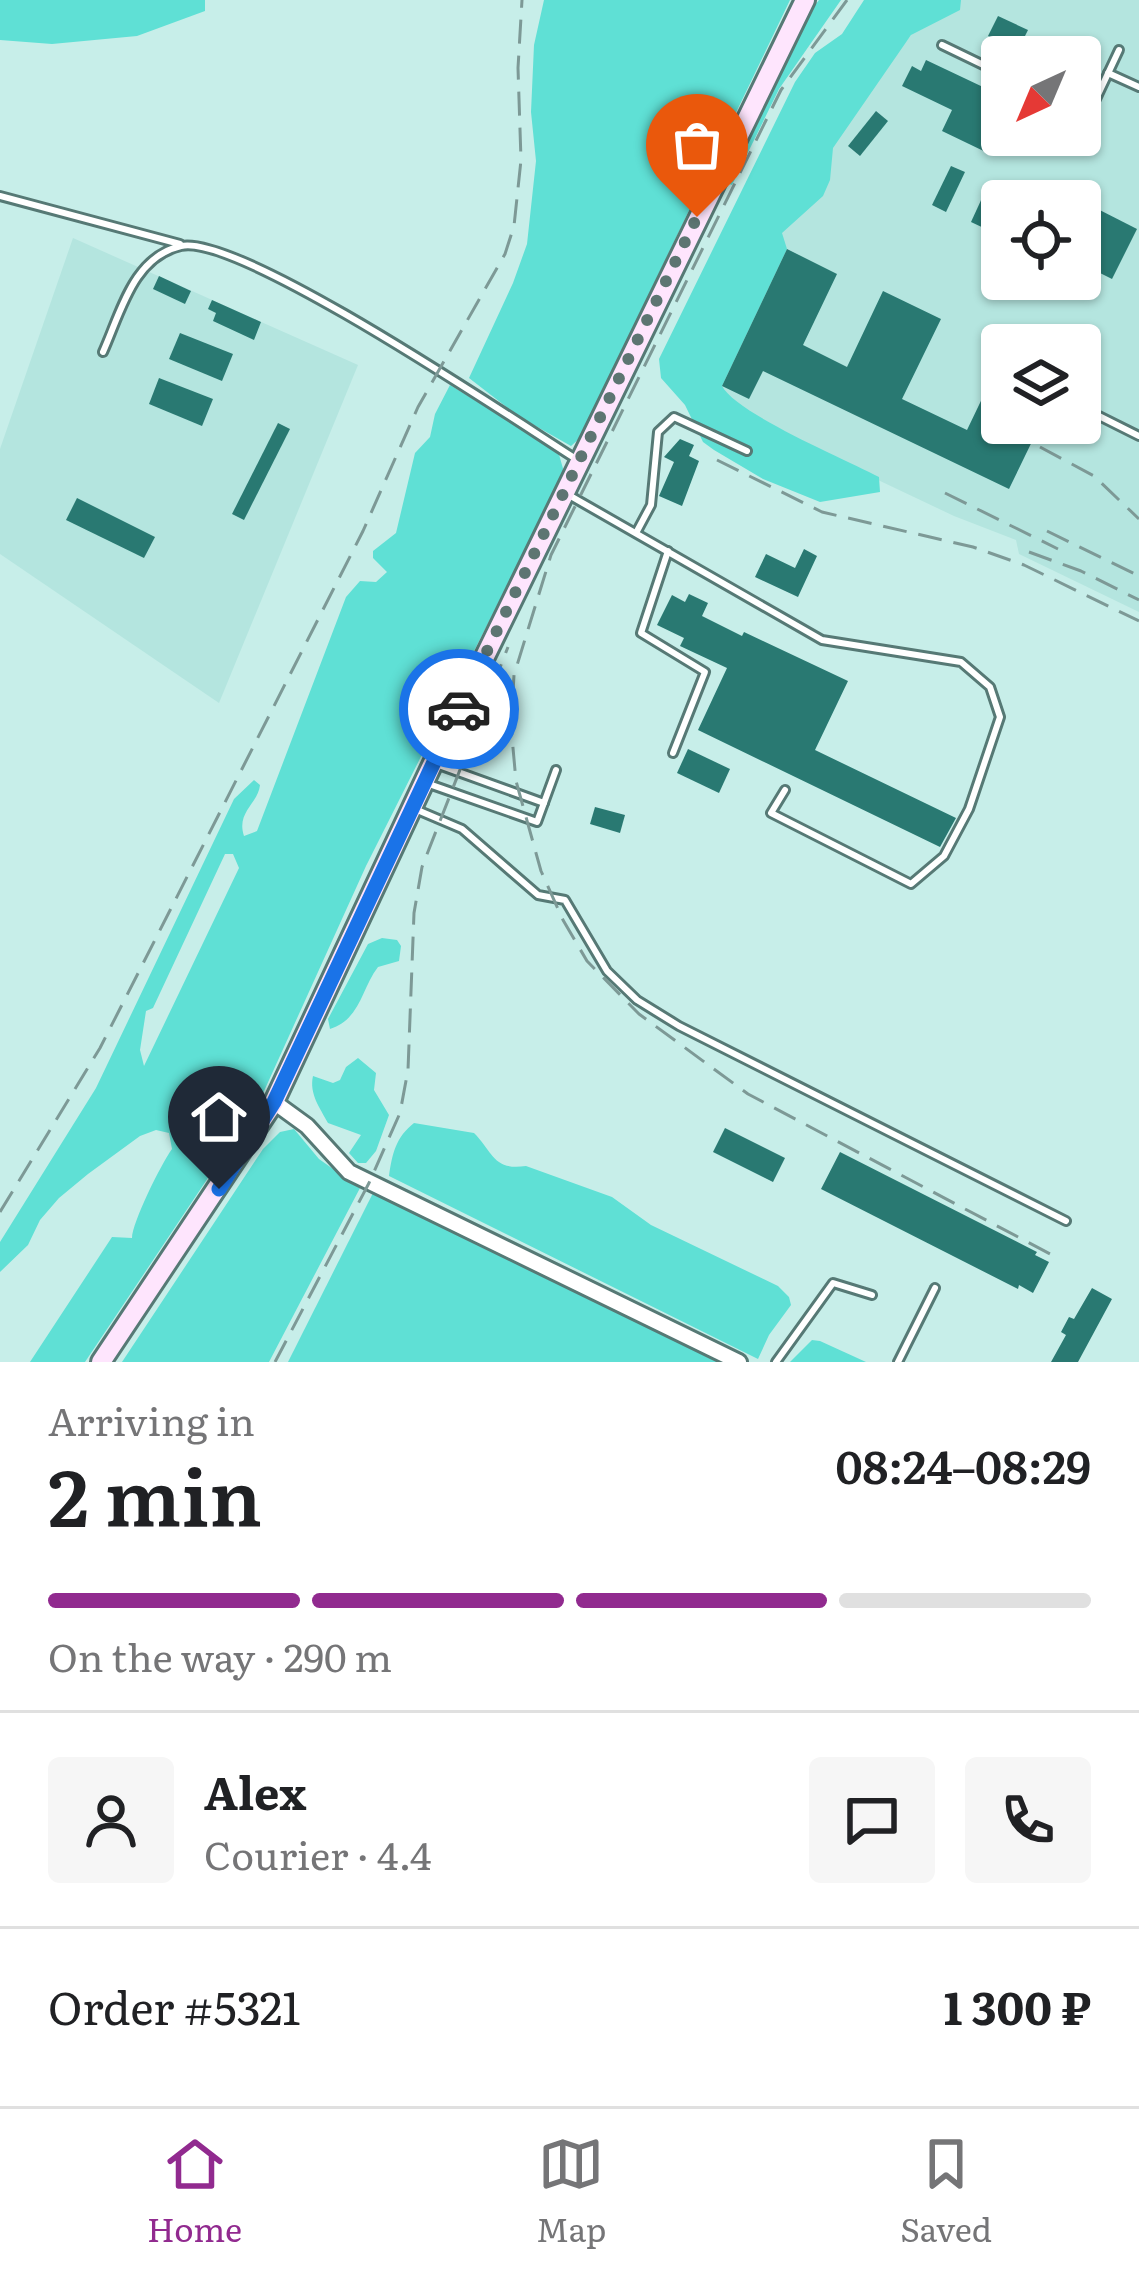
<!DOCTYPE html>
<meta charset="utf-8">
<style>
:root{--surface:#fff;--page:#f6f6f6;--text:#202124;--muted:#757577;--line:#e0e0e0;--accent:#912a8f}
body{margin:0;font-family:Literata,serif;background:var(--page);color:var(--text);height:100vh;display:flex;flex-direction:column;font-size:45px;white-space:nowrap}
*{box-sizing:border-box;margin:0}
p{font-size:39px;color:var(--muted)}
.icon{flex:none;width:66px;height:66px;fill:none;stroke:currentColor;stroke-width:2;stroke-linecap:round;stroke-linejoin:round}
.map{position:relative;height:1362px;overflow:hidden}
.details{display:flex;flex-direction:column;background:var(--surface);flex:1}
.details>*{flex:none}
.needle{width:78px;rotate:224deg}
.tools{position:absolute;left:981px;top:36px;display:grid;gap:24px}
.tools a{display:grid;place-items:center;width:120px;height:120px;border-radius:12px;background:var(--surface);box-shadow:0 3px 9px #0004;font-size:60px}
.pin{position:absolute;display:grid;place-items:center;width:102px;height:102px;color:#fff;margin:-123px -51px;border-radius:50% 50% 50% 0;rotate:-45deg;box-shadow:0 0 12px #0007}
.pin .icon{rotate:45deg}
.courier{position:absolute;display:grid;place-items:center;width:120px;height:120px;margin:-60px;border:9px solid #1a73e8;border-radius:50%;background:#fff;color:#222;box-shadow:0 3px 15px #0007}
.overview em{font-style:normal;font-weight:600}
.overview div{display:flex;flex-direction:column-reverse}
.overview{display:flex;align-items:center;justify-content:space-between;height:204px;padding:0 48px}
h1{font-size:78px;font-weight:600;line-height:90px}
.bar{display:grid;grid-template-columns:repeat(4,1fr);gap:18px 12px;align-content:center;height:144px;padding:0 48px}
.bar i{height:15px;border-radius:9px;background:var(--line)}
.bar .selected{background:var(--accent)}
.bar p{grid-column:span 4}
.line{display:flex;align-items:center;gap:30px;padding:0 48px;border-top:3px solid var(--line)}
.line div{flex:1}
.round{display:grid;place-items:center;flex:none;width:126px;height:126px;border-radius:12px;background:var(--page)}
.menu{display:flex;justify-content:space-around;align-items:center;height:168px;border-top:3px solid var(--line);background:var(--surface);font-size:33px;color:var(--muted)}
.menu a{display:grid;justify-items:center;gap:6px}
.menu .selected{color:var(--accent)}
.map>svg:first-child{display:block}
</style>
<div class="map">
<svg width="1139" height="1362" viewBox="0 0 1139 1362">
<rect width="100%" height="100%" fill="#c7eee9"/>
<!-- built -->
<g fill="#b4e5df" fill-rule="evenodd">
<path d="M939 0H1139V612L1019 554 1016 540 954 516 667 380 708 291ZM1002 57H1080V135H1002ZM1002 201H1080V279H1002ZM1002 345H1080V423H1002Z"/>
<path d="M73 238 358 365 219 703 0 554V449Z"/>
</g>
<!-- green -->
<g fill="#5fe0d5" fill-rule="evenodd">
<path d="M0 0H205V11L137 36 52 44 0 40Z"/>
<path d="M544 0H790L580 438 571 446 518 416 469 378 513 283 527 244 536 161 531 112 534 45Z"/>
<path d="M819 0H841L779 89 732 185 722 181 806 17Z"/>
<path d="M864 0H961L960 10 911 35 833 148 830 180 823 196 782 233 787 249 722 386C737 414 845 459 879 477L880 492 820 502 763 479 714 450 703 442 685 405 661 378 659 359 795 82 815 53 842 34Z"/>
<path d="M450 385 558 451 564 472 366 866 260 1100 85 1362H30L112 1237 132 1238C132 1223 161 1164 172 1149L169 1133 156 1130 140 1136 88 1174 59 1198 40 1220 28 1245 0 1272V1242L96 1088 234 799 254 780 260 785C258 804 236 812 244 836L257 831 346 597 360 581 376 582 387 572 373 558V551L396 533 415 453 430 437 435 414ZM225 854H233L239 868 144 1066 140 1050 146 1011 153 1008Z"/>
<path d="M382 938 397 940 401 946 399 961 378 967C361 989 361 1019 330 1029L328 1019 368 944Z"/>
<path d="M358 1058 376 1073 374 1090 389 1115 376 1151 366 1163H358L349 1153 361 1135 328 1123C320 1108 309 1094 313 1076L333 1083 340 1080 346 1067Z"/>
<path d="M414 1123 474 1133C493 1152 493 1171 526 1166L612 1197 651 1225 778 1286 789 1297 791 1305 769 1335 758 1359 389 1176C392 1154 396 1137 414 1123Z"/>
<path d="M294 1129 319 1159 360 1188 269 1362H122L263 1149 280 1132Z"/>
<path d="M374 1191 720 1362H288Z"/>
<path d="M812 1340 820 1341 866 1362H790Z"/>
</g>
<!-- building -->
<g fill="#297972">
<path d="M998 16 1028 30 1018 50 988 36Z"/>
<path d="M926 60 1002 96V139L994 156 942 131 952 110 902 86 912 66 921 71Z"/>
<path d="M876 111 888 121 860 156 848 146Z"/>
<path d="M951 166 965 172 946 212 932 205Z"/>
<path d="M988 185 1005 192 988 230 971 222Z"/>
<path d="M1080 200 1137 229 1112 279 1080 263Z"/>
<path d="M787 249 837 274 803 345 847 367 883 291 941 319 902 399 967 430 1002 357V423H1041L1009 489 763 371 749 399 722 386Z"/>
<path d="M159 276 191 291 185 304 153 289Z"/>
<path d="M212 300 261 322 254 340 213 321 216 313 208 309Z"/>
<path d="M180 333 233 354 222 381 169 359Z"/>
<path d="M159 378 213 399 202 426 149 404Z"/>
<path d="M278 423 290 429 244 520 232 514Z"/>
<path d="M680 439 694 445 689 456 699 461 682 506 659 496 674 462 664 457Z"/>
<path d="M77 498 155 537 144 558 66 520Z"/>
<path d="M804 549 817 556 798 597 755 577 766 554 795 568Z"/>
<path d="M689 594 708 603 702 616 742 636 744 632 848 681 815 750 956 818 940 847 698 730 727 668 680 646 684 638 657 625 672 595 685 602Z"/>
<path d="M688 749 730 769 719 793 677 773Z"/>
<path d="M595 807 625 815 620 833 590 824Z"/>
<path d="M725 1128 785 1158 773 1182 713 1152Z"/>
<path d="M840 1152 1037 1252 1035 1255 1049 1262 1033 1293 1019 1285 1018 1289 821 1189Z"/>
<path d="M1092 1288 1112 1299 1078 1362H1051L1066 1335 1061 1332 1069 1317 1074 1319Z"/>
</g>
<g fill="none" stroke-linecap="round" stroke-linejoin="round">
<defs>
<g id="service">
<path d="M942 45 1002 74"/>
<path d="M1108 73 1139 87"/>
<path d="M1080 112 1088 116 1119 50"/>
<path d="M0 196 180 244"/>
<path d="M103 352C121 312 133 257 181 246 239 233 513 419 576 459"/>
<path d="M1093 413 1139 436"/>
<path d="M567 494 822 640 961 662 990 687 1000 717 969 809 944 856 911 884 771 813 785 790"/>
<path d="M636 533 651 505 658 432 674 417 747 451"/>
<path d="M668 551 641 633 705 672 673 753"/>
<path d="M436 764 544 803"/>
<path d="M429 784 537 822 556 770"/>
<path d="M415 809 462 829 538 895 565 900 607 971 637 1000 679 1026 1066 1221"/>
<path d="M776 1362 833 1283 872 1295"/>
<path d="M898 1362 935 1288"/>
</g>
<path id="minor" d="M274 1102 307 1126 349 1172 739 1362"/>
<path id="secondary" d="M101 1362 274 1102 433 763 805 0"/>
</defs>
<!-- service casing -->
<use href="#service" stroke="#567975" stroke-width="12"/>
<!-- minor casing -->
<use href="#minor" stroke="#567975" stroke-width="20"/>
<!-- secondary casing -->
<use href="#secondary" stroke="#567975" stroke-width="24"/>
<!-- service -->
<use href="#service" stroke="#fff" stroke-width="6"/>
<!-- minor -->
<use href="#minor" stroke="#fff" stroke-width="14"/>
<!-- secondary -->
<use href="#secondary" stroke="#fee5fd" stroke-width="18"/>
<!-- rail -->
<g stroke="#7d9996" stroke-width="3" stroke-dasharray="24 12" stroke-linecap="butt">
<path d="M847 0 781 90 551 555 514 675 511 726 516 781 541 871 563 920 587 961 639 1014 748 1094 1052 1255"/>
<path d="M1040 447 1094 476 1139 519"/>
<path d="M717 460 822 512 973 547 1024 565 1139 621"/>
<path d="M945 493 1058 549"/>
<path d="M1047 531 1139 576"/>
<path d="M1029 552 1081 571 1139 600"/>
<path d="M0 1212 100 1048 363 531 418 407 505 254 514 226 521 160 518 68 522 0"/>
<path d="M275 1362 369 1183 400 1113 408 1070 414 913 422 867 508 647"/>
</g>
</g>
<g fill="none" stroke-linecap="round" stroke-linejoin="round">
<!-- done -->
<path stroke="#5d7572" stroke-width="12" stroke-dasharray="0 21.6" d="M459 709 697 217"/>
<!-- route -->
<path stroke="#1a73e8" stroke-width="15" d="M219 1189 274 1102 459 709"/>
</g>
</svg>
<div class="tools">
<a><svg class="needle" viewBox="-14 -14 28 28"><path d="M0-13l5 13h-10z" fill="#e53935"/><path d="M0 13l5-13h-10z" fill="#757577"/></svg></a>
<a><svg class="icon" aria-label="locate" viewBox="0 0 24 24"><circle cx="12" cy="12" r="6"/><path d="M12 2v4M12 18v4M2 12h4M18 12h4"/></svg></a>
<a><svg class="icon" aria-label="layers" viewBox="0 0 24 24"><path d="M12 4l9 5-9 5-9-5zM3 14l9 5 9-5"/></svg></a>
</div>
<div class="pin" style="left:697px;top:217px;background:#ea580c"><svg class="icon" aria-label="bag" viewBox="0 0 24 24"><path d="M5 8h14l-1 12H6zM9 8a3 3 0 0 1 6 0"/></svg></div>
<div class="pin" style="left:219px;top:1189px;background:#1f2937"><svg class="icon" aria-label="home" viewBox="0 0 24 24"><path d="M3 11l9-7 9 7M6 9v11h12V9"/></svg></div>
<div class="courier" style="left:459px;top:709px"><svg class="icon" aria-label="car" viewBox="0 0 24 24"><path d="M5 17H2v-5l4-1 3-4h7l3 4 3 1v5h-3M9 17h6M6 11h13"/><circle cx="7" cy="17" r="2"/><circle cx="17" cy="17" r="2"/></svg></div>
</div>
<section class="details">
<div class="overview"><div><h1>2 min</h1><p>Arriving in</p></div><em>08:24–08:29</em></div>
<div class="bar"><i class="selected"></i><i class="selected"></i><i class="selected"></i><i></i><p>On the way · 290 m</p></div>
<div class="line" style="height:216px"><a class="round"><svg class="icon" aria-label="person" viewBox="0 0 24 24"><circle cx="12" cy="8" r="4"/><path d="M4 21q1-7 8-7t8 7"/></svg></a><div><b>Alex</b><p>Courier · 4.4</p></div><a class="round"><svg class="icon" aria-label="chat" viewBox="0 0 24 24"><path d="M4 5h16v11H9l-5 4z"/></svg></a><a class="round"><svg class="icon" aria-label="phone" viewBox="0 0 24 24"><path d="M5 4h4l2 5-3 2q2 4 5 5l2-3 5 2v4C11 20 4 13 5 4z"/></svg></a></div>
<div class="line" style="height:156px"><div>Order #5321</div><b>1 300 ₽</b></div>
</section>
<nav class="menu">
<a class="selected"><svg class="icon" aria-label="home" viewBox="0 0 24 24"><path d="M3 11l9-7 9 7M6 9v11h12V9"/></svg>Home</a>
<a><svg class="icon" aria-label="map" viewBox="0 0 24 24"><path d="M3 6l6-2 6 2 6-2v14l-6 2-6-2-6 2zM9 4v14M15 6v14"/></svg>Map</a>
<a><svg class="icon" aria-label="saved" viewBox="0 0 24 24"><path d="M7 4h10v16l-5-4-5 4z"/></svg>Saved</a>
</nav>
